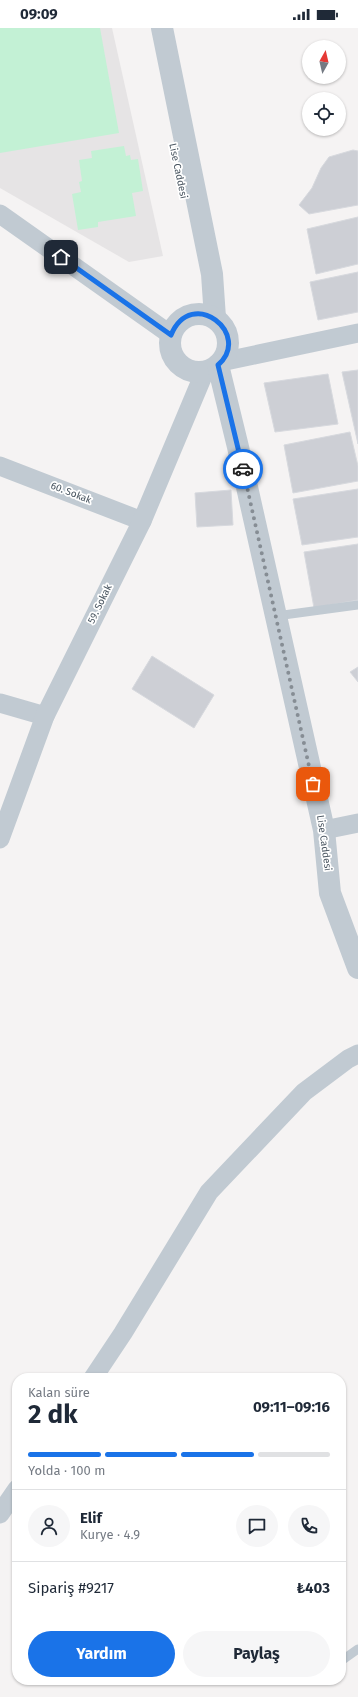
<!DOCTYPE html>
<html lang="tr">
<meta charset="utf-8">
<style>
:root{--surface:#fff;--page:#f6f6f7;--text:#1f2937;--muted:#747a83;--line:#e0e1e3;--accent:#1a73e8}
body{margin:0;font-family:"Fira Sans",sans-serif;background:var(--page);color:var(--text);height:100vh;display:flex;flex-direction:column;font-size:15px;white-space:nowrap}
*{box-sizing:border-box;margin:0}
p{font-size:13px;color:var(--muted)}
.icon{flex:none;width:22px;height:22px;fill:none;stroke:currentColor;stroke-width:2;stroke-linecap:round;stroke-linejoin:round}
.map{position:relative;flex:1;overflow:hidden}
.details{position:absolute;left:12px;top:1345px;width:334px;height:312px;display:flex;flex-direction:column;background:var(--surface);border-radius:16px;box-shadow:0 1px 3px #0004}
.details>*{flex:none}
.needle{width:26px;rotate:8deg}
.controls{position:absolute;left:302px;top:12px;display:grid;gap:8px}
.controls a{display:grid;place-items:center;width:44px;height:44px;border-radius:50%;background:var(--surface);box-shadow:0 1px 3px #0004;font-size:20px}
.pin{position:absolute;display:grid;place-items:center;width:34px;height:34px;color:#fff;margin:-17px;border-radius:8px;box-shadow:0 2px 6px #0006}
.courier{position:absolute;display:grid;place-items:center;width:40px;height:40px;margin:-20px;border:3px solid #1a73e8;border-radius:50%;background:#fff;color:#222;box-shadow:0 1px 5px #0007}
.head em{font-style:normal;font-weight:700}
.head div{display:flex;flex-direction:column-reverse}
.head{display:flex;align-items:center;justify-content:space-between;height:68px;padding:0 16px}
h1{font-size:26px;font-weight:700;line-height:30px}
.bar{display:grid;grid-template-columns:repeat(4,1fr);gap:6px 4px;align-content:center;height:48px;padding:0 16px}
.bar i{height:5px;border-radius:3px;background:var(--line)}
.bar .current{background:var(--accent)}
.bar p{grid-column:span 4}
.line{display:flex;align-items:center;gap:10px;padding:0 16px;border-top:1px solid var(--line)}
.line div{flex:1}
.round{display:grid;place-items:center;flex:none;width:42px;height:42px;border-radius:21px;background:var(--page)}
.primary-button{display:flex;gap:8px;margin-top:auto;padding:8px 16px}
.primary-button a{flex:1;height:46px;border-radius:24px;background:var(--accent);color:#fff;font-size:16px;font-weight:700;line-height:46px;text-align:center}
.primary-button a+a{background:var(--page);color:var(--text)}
.status{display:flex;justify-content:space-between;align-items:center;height:28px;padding:0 20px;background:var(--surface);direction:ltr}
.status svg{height:11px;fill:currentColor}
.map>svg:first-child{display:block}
</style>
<div class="status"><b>09:09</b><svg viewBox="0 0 49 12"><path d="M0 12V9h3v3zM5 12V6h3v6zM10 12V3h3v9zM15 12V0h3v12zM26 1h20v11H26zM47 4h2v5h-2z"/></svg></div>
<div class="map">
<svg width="358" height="1669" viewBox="0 0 358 1669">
<rect width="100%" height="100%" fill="#f5f3f3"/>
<!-- education -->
<path fill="#e6e4e5" d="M0 0H112L163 228 129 234 0 160Z"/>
<!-- green -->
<g fill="#c3f1d5">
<path d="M0 0H100L119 105 0 125Z"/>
<path d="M124 118 126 128 130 127 131 132 138 131 143 163 132 165 136 188 98 194V199L78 202 72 166 81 164 79 154 82 153 79 132 92 130 91 123Z"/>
</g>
<!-- building -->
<g fill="#cdcfd5" stroke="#d7d9de">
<path d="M353 122 358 123V177L309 186 299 177 312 160 321 140 329 129Z"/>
<path d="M358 189V236L316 246 307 201Z"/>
<path d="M358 244V284L318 292 310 254Z"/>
<path d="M358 342V416L342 344Z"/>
<path d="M328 346 338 396 275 404 264 355Z"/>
<path d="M350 404 358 438V453L293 465 284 417Z"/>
<path d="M358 461V509L302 517 293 471Z"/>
<path d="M231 462 233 497 197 499 195 465Z"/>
<path d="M358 516V572L314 580 304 524Z"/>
<path d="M152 628 214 667 194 700 132 661Z"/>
<path d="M358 639V654L350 644Z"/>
</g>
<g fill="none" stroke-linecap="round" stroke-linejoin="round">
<!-- service -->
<g stroke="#c1cad2" stroke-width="9">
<path d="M276 588 358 577"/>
<path d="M341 1633 358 1621"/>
</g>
<!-- minor -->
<g stroke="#c1cad2" stroke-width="19">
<path d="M0 186 171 307"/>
<path d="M221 334 358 305"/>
<path d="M0 438 142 493"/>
<path d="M0 675 45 688"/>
<path d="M324 802 358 795"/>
<path d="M0 811 45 688 142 493 205 343"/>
<path d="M93 1350 123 1305 209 1164 304 1064 348 1031 358 1026"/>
<path d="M0 1486 17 1461"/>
</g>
<!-- tertiary -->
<g stroke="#c1cad2" stroke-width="22">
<path d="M162 0 212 246 215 290"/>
<circle cx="199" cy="315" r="29"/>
<path d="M218 337 238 419 324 802 330 865 358 940"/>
</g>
</g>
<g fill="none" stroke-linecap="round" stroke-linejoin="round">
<!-- done -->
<path stroke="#868d94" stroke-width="4" stroke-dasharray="0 7.2" d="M243 441 313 756"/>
<!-- route -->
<path stroke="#1a73e8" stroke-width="5" d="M61 229 171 307C192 257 253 307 218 337L243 441"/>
</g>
<g text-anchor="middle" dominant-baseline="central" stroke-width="3.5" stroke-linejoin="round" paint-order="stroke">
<!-- street labels -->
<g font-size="10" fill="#4a5661" stroke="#fff">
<text transform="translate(178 143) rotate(78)">Lise Caddesi</text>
<text transform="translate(71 465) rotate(21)">60. Sokak</text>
<text transform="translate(100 576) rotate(-64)">59. Sokak</text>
<text transform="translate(324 815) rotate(82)">Lise Caddesi</text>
</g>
</g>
</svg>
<div class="controls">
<a><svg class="needle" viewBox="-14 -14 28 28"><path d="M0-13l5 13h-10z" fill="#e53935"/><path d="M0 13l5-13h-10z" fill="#747a83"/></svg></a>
<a><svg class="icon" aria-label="locate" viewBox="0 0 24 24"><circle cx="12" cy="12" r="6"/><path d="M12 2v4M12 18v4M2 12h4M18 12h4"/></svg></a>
</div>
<div class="pin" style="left:313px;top:756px;background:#ea580c"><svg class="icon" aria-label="bag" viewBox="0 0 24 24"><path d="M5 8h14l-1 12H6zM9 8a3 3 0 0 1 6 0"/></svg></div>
<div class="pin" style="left:61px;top:229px;background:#1f2937"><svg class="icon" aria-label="home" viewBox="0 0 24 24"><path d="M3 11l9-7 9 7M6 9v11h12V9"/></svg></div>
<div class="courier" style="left:243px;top:441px"><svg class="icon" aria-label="car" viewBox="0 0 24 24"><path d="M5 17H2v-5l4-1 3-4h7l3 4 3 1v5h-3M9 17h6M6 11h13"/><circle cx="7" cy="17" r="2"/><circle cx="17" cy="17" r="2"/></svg></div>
<section class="details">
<div class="head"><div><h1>2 dk</h1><p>Kalan süre</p></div><em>09:11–09:16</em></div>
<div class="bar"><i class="current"></i><i class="current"></i><i class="current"></i><i></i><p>Yolda · 100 m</p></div>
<div class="line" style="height:72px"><a class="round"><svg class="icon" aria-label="person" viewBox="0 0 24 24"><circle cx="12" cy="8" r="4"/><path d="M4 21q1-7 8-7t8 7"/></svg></a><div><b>Elif</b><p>Kurye · 4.9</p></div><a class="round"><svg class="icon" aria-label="chat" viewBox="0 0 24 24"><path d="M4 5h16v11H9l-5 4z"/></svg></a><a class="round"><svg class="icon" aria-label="phone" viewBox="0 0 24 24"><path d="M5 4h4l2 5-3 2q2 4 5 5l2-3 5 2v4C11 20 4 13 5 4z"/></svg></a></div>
<div class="line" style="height:52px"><div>Sipariş #9217</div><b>₺403</b></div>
<div class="primary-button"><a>Yardım</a><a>Paylaş</a></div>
</section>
</div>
